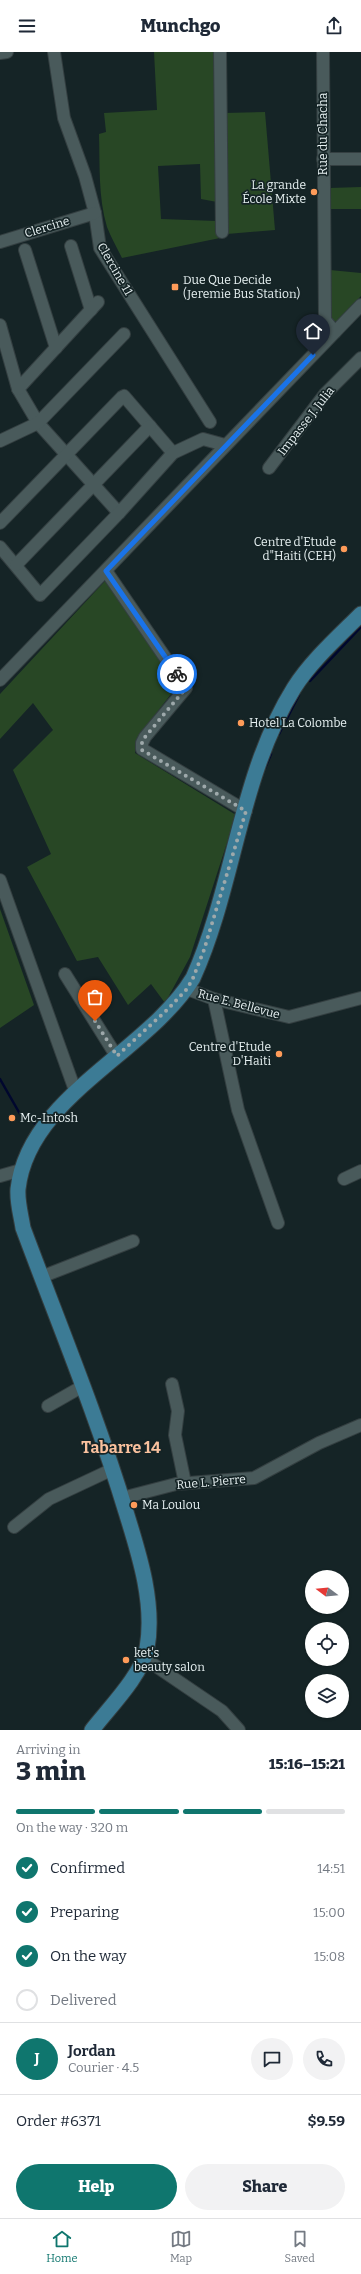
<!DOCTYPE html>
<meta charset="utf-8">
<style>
:root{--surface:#fff;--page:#f2f2f3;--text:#1f2937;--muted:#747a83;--line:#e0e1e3;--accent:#0f766e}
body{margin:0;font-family:Bitter,serif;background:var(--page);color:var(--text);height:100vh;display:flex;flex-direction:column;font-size:15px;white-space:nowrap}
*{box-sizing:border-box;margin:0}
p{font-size:13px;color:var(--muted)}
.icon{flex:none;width:22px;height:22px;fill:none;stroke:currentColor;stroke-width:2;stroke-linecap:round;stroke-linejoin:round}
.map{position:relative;height:1678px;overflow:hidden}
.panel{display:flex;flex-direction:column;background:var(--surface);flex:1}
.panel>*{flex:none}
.needle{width:26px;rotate:286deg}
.fabs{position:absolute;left:305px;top:1518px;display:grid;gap:8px}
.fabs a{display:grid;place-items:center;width:44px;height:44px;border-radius:50%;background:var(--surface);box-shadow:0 1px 3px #0004;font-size:20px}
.pin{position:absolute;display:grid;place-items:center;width:34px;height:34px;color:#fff;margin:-41px -17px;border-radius:50% 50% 50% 0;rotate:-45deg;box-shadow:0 0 4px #0007}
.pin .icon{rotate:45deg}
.courier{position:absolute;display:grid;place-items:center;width:40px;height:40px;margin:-20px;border:3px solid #1a73e8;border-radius:50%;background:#fff;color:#222;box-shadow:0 1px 5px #0007}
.summary em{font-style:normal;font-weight:800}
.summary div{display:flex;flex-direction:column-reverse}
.summary{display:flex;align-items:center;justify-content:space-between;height:68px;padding:0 16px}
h1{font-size:26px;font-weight:800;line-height:30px}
.bar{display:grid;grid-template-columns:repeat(4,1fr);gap:6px 4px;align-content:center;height:48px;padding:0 16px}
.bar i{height:5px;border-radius:3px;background:var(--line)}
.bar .active{background:var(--accent)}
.bar p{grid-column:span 4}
.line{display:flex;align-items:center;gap:10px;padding:0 16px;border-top:1px solid var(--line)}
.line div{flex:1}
.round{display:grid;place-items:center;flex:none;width:42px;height:42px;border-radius:21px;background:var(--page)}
ol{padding:0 16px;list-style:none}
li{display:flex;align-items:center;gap:12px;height:44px}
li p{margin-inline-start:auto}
li .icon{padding:4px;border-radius:50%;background:var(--accent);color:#fff;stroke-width:4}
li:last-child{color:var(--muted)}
li i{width:22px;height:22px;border:2px solid var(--line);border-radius:50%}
.button{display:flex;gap:8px;margin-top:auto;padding:8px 16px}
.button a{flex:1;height:46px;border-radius:24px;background:var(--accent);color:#fff;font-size:16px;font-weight:800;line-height:46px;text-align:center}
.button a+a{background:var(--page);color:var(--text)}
header{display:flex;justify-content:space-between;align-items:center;height:52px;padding:0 16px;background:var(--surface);font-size:18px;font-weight:800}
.dock{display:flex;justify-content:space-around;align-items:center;height:56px;border-top:1px solid var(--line);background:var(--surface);font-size:11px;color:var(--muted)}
.dock a{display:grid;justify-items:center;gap:2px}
.dock .active{color:var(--accent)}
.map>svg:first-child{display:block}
</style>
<header><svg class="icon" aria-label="menu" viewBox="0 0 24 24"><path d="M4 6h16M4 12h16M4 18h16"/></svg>Munchgo<svg class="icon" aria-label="share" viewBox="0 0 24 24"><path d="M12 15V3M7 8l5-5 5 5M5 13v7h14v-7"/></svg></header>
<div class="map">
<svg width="361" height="1678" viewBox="0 0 361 1678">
<rect width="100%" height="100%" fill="#152426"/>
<!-- green -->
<g fill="#284725">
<path d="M154 0H214L217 150 201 147 200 112 158 114 161 167 217 169 220 186 122 206C117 196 111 185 107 175 98 145 100 112 99 82L106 80 104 61 157 58Z"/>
<path d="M265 60 275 178 227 182 224 61Z"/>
<path d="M361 135V157H329V136Z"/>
<path d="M330 218 361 221V244L337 270 331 268Z"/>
<path d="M105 529 178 633 137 686 135 701 236 763 190 905 165 951 151 932 128 953 98 905 77 909 27 815 51 802 13 718 53 678 33 651 0 687V642Z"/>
<path d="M0 857 34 953 0 976Z"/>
</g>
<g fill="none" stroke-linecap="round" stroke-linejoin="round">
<!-- stream -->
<g stroke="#00072e" stroke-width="2.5">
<path d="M310 629 361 575"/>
<path d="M279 682 299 643"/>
<path d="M265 716 271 702"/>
<path d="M0 1027 20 1062 39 1074"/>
</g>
<defs>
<g id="minor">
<path d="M54 0 64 66 85 124 95 161 100 196 210 370"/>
<path d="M220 0 222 180"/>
<path d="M323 0 325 268 335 280"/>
<path d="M0 1 7 0"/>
<path d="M323 107H361"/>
<path d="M0 190 95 161"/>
<path d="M71 194 91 258"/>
<path d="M25 198 56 296"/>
<path d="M0 273 18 337 38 371 119 461"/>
<path d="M18 337 98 250"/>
<path d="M0 389 38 371 124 282"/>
<path d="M269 416 325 342 361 306"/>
<path d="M0 471 122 345 124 344 173 401"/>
<path d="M0 495 40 543 119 461 173 401 203 387 225 393"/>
<path d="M16 513 150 374"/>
<path d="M106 519 186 636 145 685 142 691V697L246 759"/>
<path d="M0 628 361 253"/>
<path d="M0 828 76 1041"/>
<path d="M65 922 117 1005"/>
<path d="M187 937 214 947 289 965 361 946"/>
<path d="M214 947 238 1058 278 1171"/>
<path d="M0 1124 21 1118"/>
<path d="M344 1127 361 1119"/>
<path d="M41 1225 133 1189"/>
<path d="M172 1332 178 1359 175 1383 185 1431"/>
<path d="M48 1354 83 1334"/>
<path d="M122 1446 176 1432 254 1426 319 1391 361 1373"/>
<path d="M14 1475 49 1447 113 1417"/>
<path d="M144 1606 222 1659 239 1678"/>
</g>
<path id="major" d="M92 1678C109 1656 142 1623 147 1596 155 1551 139 1502 126 1460 97 1364 58 1270 23 1176 21 1163 17 1150 18 1137 28 1045 148 1000 193 926 235 833 239 724 294 636 311 609 338 585 361 562"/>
</defs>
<!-- minor casing -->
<use href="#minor" stroke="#343f41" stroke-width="14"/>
<!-- major casing -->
<use href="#major" stroke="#343f41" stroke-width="17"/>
<!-- minor -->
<use href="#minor" stroke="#495a5b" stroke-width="12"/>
<!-- major -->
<use href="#major" stroke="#3c7b95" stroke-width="15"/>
</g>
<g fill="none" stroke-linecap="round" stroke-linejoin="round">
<!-- done -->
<path stroke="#9ea9ab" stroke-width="4" stroke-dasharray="0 7.2" d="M95 969 117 1004 167 958 187 937 193 926 204 898 246 759 142 698V691L145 685 186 636 177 622"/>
<!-- route -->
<path stroke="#1a73e8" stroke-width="5" d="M177 622 106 519 313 303"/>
</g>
<!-- markers -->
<g fill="#fe9b59" stroke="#152426" stroke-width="1.5">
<circle cx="314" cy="140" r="4"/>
<rect x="171" y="231" width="8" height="8" rx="2"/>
<circle cx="344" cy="497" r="4"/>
<circle cx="241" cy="671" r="4"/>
<circle cx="279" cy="1002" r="4"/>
<circle cx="12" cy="1066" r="4"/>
<circle cx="134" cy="1453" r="4"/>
<circle cx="126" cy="1608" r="4"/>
</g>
<g text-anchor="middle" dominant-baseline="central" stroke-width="3.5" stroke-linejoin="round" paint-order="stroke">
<!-- street labels -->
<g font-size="12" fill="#e7f1f2" stroke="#152426">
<text transform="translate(323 82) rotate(-90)">Rue du Chacha</text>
<text transform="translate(47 175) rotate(-17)">Clercine</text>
<text transform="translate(115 217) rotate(60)">Clercine 11</text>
<text transform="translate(306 369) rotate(-52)">Impasse J. Julia</text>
<text transform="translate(239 952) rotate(15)">Rue E. Bellevue</text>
<text transform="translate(211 1430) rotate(-5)">Rue L. Pierre</text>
</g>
<!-- poi labels -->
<g font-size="12" fill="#e7f1f2" stroke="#152426" text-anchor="start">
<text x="306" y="133" text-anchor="end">La grande<tspan x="306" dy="14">École Mixte</tspan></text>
<text x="183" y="228">Due Que Decide<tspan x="183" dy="14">(Jeremie Bus Station)</tspan></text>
<text x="336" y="490" text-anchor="end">Centre d'Etude<tspan x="336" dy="14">d"Haiti (CEH)</tspan></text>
<text x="249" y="671">Hotel La Colombe</text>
<text x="271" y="995" text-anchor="end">Centre d'Etude<tspan x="271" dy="14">D'Haiti</tspan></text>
<text x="20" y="1066">Mc-Intosh</text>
<text x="142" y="1453">Ma Loulou</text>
<text x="134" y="1601">ket's<tspan x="134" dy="14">beauty salon</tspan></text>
</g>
<!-- district labels -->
<g font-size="16" font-weight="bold" fill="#f9c19e" stroke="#152426">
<text x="121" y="1395">Tabarre 14</text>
</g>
</g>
</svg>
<div class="fabs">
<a><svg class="needle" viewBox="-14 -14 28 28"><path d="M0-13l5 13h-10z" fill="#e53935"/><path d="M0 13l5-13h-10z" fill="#747a83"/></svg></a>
<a><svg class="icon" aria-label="locate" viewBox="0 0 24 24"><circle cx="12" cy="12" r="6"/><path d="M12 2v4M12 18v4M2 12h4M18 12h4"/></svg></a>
<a><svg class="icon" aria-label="layers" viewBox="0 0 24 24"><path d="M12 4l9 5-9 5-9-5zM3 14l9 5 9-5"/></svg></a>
</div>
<div class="pin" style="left:95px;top:969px;background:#ea580c"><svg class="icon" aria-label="bag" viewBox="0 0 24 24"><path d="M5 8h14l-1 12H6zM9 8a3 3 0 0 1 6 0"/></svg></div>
<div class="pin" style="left:313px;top:303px;background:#1f2937"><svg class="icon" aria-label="home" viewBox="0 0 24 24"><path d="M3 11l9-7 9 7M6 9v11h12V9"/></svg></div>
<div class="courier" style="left:177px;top:622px"><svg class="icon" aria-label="bike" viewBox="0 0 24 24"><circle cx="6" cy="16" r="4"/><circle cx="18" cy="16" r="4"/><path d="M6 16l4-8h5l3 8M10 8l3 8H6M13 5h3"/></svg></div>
</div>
<section class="panel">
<div class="summary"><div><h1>3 min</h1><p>Arriving in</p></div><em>15:16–15:21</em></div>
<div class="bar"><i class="active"></i><i class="active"></i><i class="active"></i><i></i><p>On the way · 320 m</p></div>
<ol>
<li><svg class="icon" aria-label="check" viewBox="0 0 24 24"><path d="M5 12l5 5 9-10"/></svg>Confirmed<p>14:51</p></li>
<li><svg class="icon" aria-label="check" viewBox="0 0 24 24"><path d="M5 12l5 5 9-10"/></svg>Preparing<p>15:00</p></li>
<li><svg class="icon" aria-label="check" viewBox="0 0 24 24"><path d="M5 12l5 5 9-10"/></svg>On the way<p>15:08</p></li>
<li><i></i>Delivered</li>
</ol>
<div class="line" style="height:72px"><b class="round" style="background:var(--accent);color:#fff">J</b><div><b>Jordan</b><p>Courier · 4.5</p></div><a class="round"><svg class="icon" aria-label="chat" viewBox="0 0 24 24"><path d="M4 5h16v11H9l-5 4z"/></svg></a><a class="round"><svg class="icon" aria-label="phone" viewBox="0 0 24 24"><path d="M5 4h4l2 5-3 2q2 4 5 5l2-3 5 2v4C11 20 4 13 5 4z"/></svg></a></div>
<div class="line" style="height:52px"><div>Order #6371</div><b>$9.59</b></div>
<div class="button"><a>Help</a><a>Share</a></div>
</section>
<nav class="dock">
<a class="active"><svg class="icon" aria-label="home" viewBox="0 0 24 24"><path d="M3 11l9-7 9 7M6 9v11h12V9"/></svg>Home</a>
<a><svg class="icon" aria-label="map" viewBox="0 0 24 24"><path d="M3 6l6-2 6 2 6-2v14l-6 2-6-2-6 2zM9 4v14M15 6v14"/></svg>Map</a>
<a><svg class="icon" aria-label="saved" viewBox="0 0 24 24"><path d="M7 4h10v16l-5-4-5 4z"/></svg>Saved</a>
</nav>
